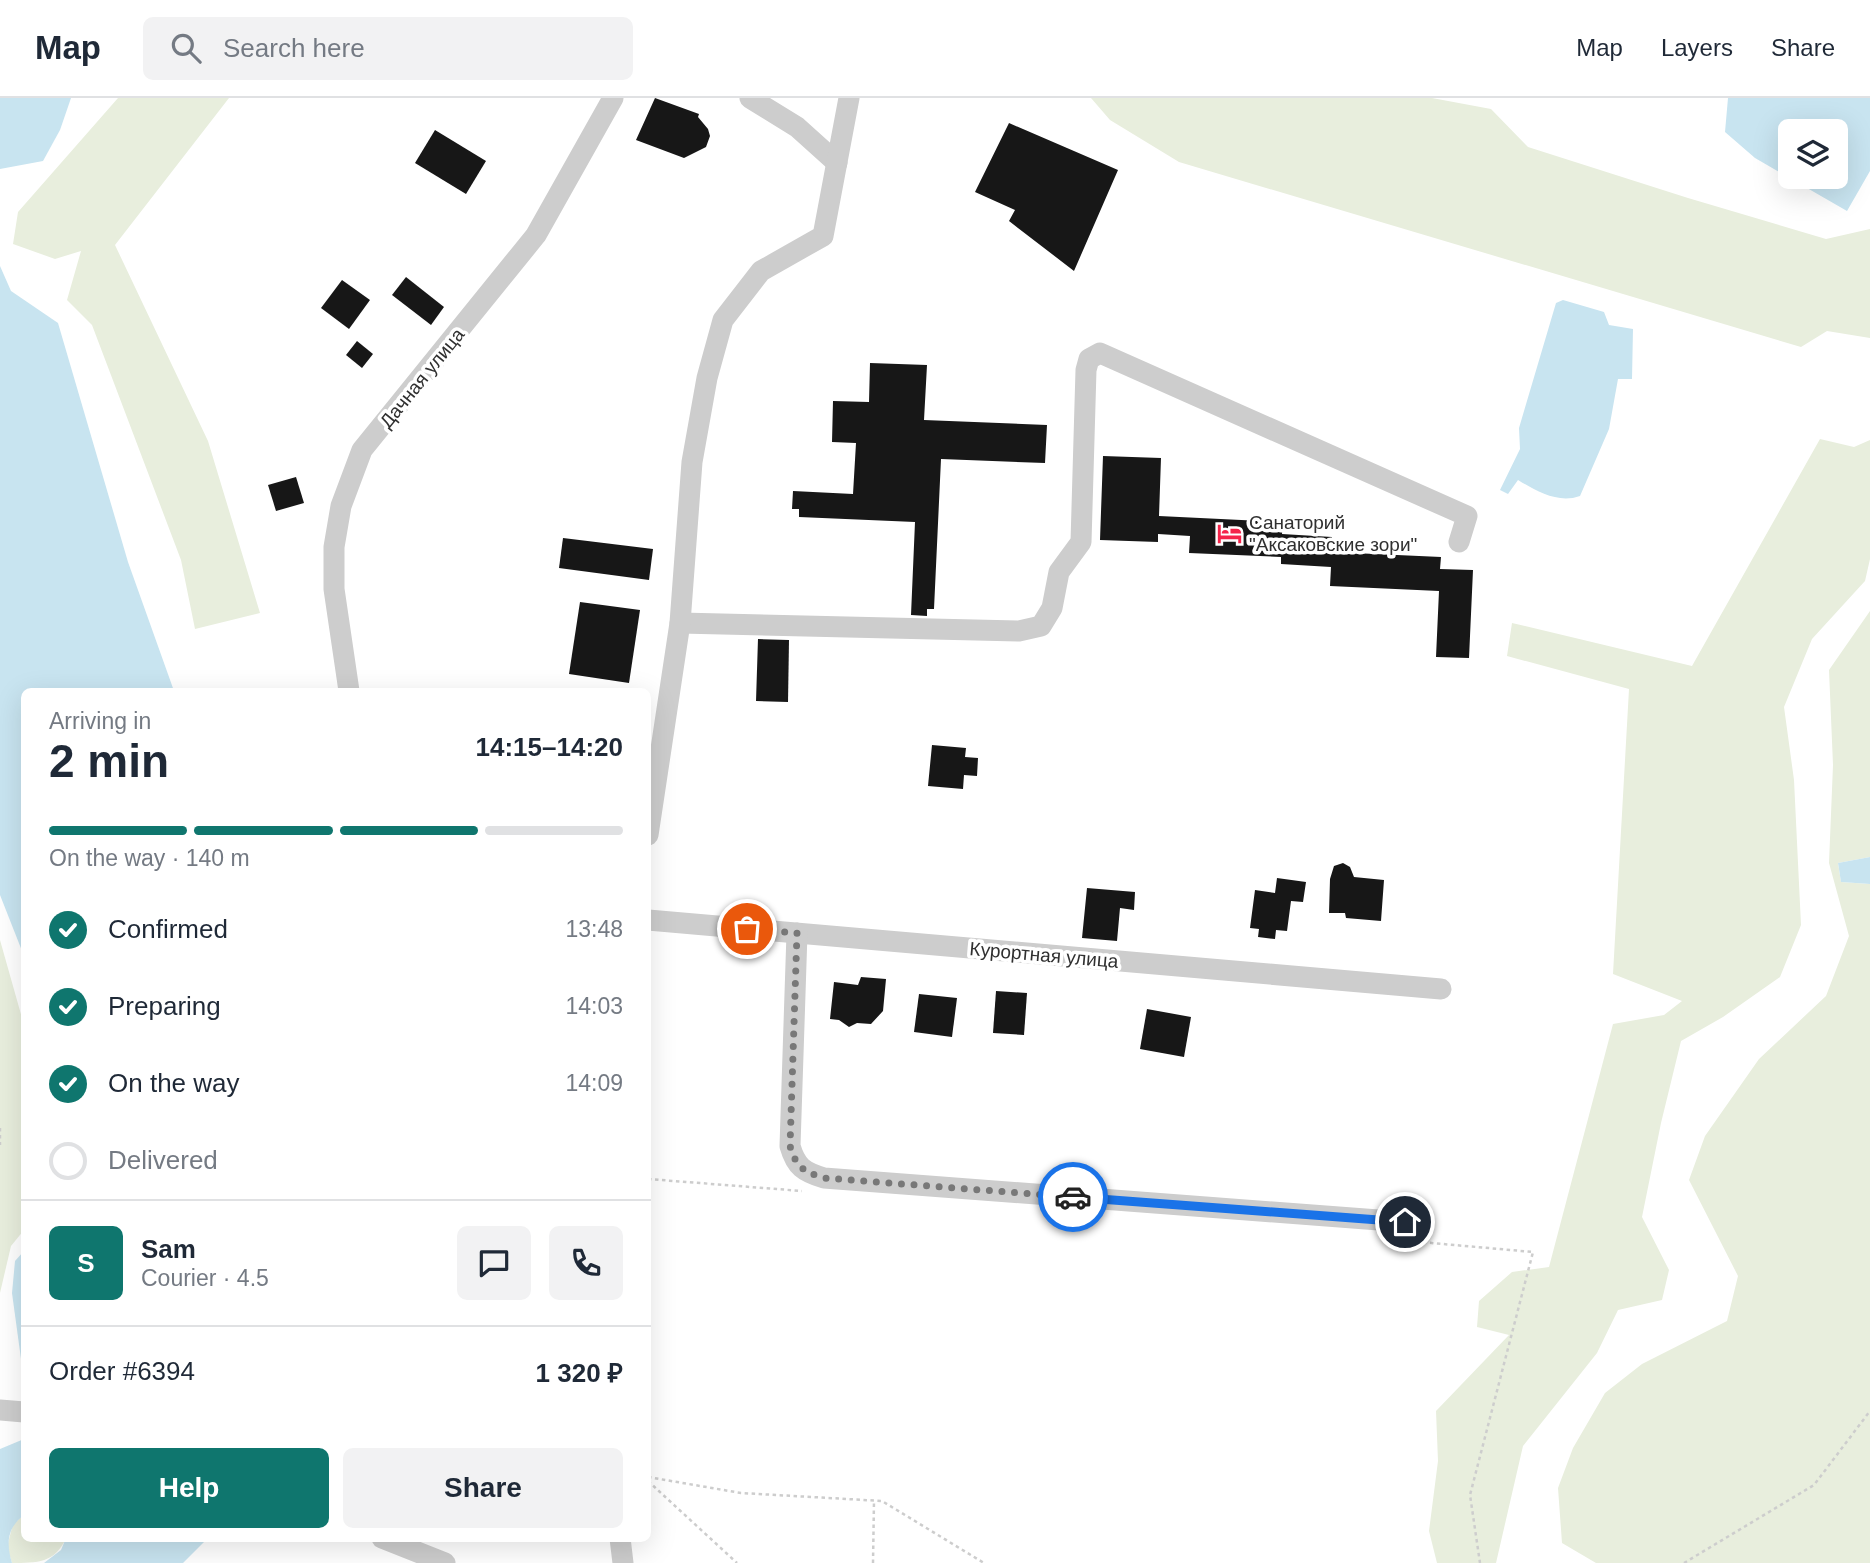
<!DOCTYPE html>
<meta charset="utf-8">
<style>
:root{--surface:#fff;--page:#f2f2f3;--text:#1f2937;--muted:#747a83;--line:#e0e1e3;--accent:#0f766e}
body{margin:0;font-family:Arial,sans-serif;background:var(--page);color:var(--text);height:100vh;display:flex;flex-direction:column;font-size:26px;white-space:nowrap}
*{box-sizing:border-box;margin:0}
p{font-size:23px;color:var(--muted)}
.icon{flex:none;width:38px;height:38px;fill:none;stroke:currentColor;stroke-width:2;stroke-linecap:round;stroke-linejoin:round}
.map{position:relative;flex:1;overflow:hidden}
.sheet{position:absolute;left:21px;top:590px;width:630px;height:854px;display:flex;flex-direction:column;background:var(--surface);border-radius:10px;box-shadow:0 7px 28px #0002}
.sheet>*{flex:none}
.controls{position:absolute;left:1778px;top:21px;display:grid;gap:14px}
.controls a{display:grid;place-items:center;width:70px;height:70px;border-radius:10px;background:var(--surface);box-shadow:0 7px 28px #0002;font-size:35px}
.pin{position:absolute;display:grid;place-items:center;width:60px;height:60px;color:#fff;margin:-30px;border:4px solid #fff;border-radius:50%;box-shadow:0 2px 7px #0007}
.courier{position:absolute;display:grid;place-items:center;width:70px;height:70px;margin:-35px;border:5px solid #1a73e8;border-radius:50%;background:#fff;color:#222;box-shadow:0 2px 9px #0007}
.head em{font-style:normal;font-weight:700}
.head div{display:flex;flex-direction:column-reverse}
.head{display:flex;align-items:center;justify-content:space-between;height:119px;padding:0 28px}
h1{font-size:46px;font-weight:700;line-height:52px}
.bar{display:grid;grid-template-columns:repeat(4,1fr);gap:10px 7px;align-content:center;height:84px;padding:0 28px}
.bar i{height:9px;border-radius:5px;background:var(--line)}
.bar .active{background:var(--accent)}
.bar p{grid-column:span 4}
.line{display:flex;align-items:center;gap:18px;padding:0 28px;border-top:2px solid var(--line)}
.line div{flex:1}
.round{display:grid;place-items:center;flex:none;width:74px;height:74px;border-radius:10px;background:var(--page)}
ol{padding:0 28px;list-style:none}
li{display:flex;align-items:center;gap:21px;height:77px}
li p{margin-inline-start:auto}
li .icon{padding:7px;border-radius:50%;background:var(--accent);color:#fff;stroke-width:4}
li:last-child{color:var(--muted)}
li i{width:38px;height:38px;border:4px solid var(--line);border-radius:50%}
.cta{display:flex;gap:14px;margin-top:auto;padding:14px 28px}
.cta a{flex:1;height:80px;border-radius:10px;background:var(--accent);color:#fff;font-size:28px;font-weight:700;line-height:80px;text-align:center}
.cta a+a{background:var(--page);color:var(--text)}
header{display:flex;align-items:center;gap:42px;box-sizing:border-box;height:98px;padding:0 35px;background:var(--surface);border-bottom:2px solid var(--line)}
header strong{font-size:33px}
nav{display:flex;gap:38px;margin-inline-start:auto;font-size:24px}
.search{width:490px;height:63px;background:var(--page);display:flex;align-items:center;gap:18px;box-sizing:border-box;padding:0 24px;border-radius:10px;color:var(--muted);font-size:26px}
.map>svg:first-child{display:block}
</style>
<header>
<strong>Map</strong>
<div class="search"><svg class="icon" aria-label="search" viewBox="0 0 24 24"><circle cx="10" cy="10" r="6"/><path d="M15 15l6 6"/></svg>Search here</div>
<nav><a>Map</a><a>Layers</a><a>Share</a></nav>
</header>
<div class="map">
<svg width="1870" height="1465" viewBox="0 0 1870 1465">
<rect width="100%" height="100%" fill="#fff"/>
<!-- green -->
<g fill="#e8eedd">
<path d="M118 0H229L115 147 208 343 260 515 195 531 181 462 92 227 67 202 81 153 55 161 13 146 18 114Z"/>
<path d="M1091 0H1432L1491 11 1528 49 1688 100 1826 141 1870 131V240L1827 233 1801 249 1179 64 1110 22Z"/>
<path d="M1820 341 1854 349 1870 342V461L1865 483 1812 541 1784 609 1794 682 1801 827 1780 879 1723 919 1681 943 1661 1025 1642 1119 1669 1172 1662 1202 1618 1212 1597 1255 1523 1348 1496 1465H1437L1429 1433 1438 1363 1436 1313 1509 1237 1477 1229 1479 1203 1512 1174 1549 1169 1613 926 1664 917 1682 903 1613 876 1629 591 1507 558 1512 525 1692 568Z"/>
<path d="M1870 513V759L1838 765 1841 784 1870 786V1465H1596L1562 1445 1558 1390 1573 1350 1605 1295 1642 1266 1727 1223 1738 1178 1689 1082 1705 1038 1759 961 1826 898 1849 838 1829 765 1833 667 1829 572Z"/>
<path d="M0 842 24 927V1132L11 1148 0 1195Z"/>
<path d="M24 1417V1440H66C55 1465 37 1465 12 1465L7 1449 13 1426Z"/>
</g>
<!-- water -->
<g fill="#c8e4f0" fill-rule="evenodd">
<path d="M0 0H71L60 32 43 63 0 71Z"/>
<path d="M1728 0H1870V73L1847 113 1755 60 1725 34ZM1790 33H1836V79H1790Z"/>
<path d="M0 168 11 193 58 225 128 464 174 593H24V858L0 797Z"/>
<path d="M1563 202 1604 214 1609 227 1633 231 1632 281H1618L1609 331 1580 398C1558 406 1536 393 1518 382L1508 396 1500 392 1520 351 1519 330 1556 205Z"/>
<path d="M1870 759V786L1841 784 1838 765Z"/>
<path d="M24 1153V1283L12 1195 15 1163Z"/>
<path d="M24 1341V1417C7 1430 6 1445 12 1465H0V1351Z"/>
<path d="M66 1440H208L183 1465H44L61 1452Z"/>
</g>
<!-- building -->
<g fill="#171717">
<path d="M655 0 699 16 698 19 708 31 710 38 706 49 684 60 636 42Z"/>
<path d="M1009 25 1118 72 1074 173 1009 123 1015 112 975 94Z"/>
<path d="M435 32 486 63 466 96 415 65Z"/>
<path d="M406 179 444 209 431 227 392 197Z"/>
<path d="M342 182 370 202 349 231 321 210Z"/>
<path d="M357 243 373 256 362 270 346 257Z"/>
<path d="M870 265 927 267 924 322 1047 327 1045 365 941 361 934 511H927V518L911 517 915 424 799 419V411H792L793 393 853 396 856 345 832 344 833 303 869 304Z"/>
<path d="M1103 358 1161 360 1159 418 1283 424 1282 436 1332 439 1331 454 1441 459 1440 471 1473 472 1469 560 1436 559 1439 493 1330 488 1331 469 1281 466V459L1189 455 1190 438 1158 436V444L1100 442Z"/>
<path d="M296 379 304 405 276 413 268 387Z"/>
<path d="M563 440 653 451 649 482 559 470Z"/>
<path d="M580 504 640 512 629 585 569 576Z"/>
<path d="M758 541 789 542 788 604 756 603Z"/>
<path d="M932 647 966 650 965 659 978 660 977 678 964 677 963 691 928 688Z"/>
<path d="M1343 765 1350 769 1354 779 1384 782 1381 823 1346 820 1345 815H1329L1330 781 1334 768Z"/>
<path d="M1277 780 1306 784 1303 804 1291 803 1287 833 1276 832 1275 841 1258 839 1259 831 1250 830 1255 792 1275 795Z"/>
<path d="M1087 790 1135 794 1134 812 1120 810 1117 843 1082 840Z"/>
<path d="M861 879 886 881 883 913 871 926 857 925 849 929 839 922 830 921 834 884 858 887Z"/>
<path d="M996 893 1027 895 1024 937 993 935Z"/>
<path d="M919 896 957 900 952 939 914 934Z"/>
<path d="M1147 911 1191 919 1184 959 1140 951Z"/>
</g>
<g fill="none" stroke-linecap="round" stroke-linejoin="round">
<!-- path -->
<g stroke="#cdcdcd" stroke-width="2.5" stroke-dasharray="3.5 3.5" stroke-linecap="butt">
<path d="M0 1030V1047"/>
<path d="M648 1081 802 1093"/>
<path d="M1409 1143 1533 1154 1470 1397 1480 1465"/>
<path d="M648 1379 741 1395 882 1403 984 1465"/>
<path d="M648 1383 737 1465"/>
<path d="M873 1465 874 1403"/>
<path d="M1684 1465 1814 1387 1870 1313"/>
</g>
<!-- minor -->
<g stroke="#cdcdcd" stroke-width="21">
<path d="M750 0 797 29 837 65"/>
<path d="M680 525 1019 533 1041 528 1052 510 1059 474 1081 444 1086 272 1089 261 1100 255 1467 418 1459 444"/>
<path d="M349 593 334 491V449L341 408 362 352 536 137 613 0"/>
<path d="M648 737 680 525 692 364 707 280 723 222 761 173 823 138 849 0"/>
<path d="M648 822 1441 891"/>
<path d="M797 835 790 1048C796 1069 804 1074 824 1080L1405 1124"/>
<path d="M0 1312 24 1314"/>
<path d="M382 1440 445 1465"/>
<path d="M620 1440 623 1465"/>
</g>
</g>
<g fill="none" stroke-linecap="round" stroke-linejoin="round">
<!-- done -->
<path stroke="#787878" stroke-width="7" stroke-dasharray="0 12.6" d="M747 831 797 835 790 1048C796 1069 804 1074 824 1080L1073 1099"/>
<!-- route -->
<path stroke="#1a73e8" stroke-width="9" d="M1073 1099 1405 1124"/>
</g>
<!-- icons -->
<defs>
<symbol id="hotel-bare" viewBox="-9 -9 18 18"><path d="M-6-4.5h1.5V1H6V5H4.5V3h-9V5H-6ZM-4 0a1.8 1.8 0 1 1 3.6 0ZM.5 0V-2.5h3Q6-2.5 6 0Z" fill="#f5244a" stroke="#fff" stroke-width="2.5" paint-order="stroke"/></symbol>
</defs>
<g fill-rule="evenodd">
<use href="#hotel-bare" x="1212" y="418" width="35" height="35"/>
</g>
<g text-anchor="middle" dominant-baseline="central" stroke-width="7" stroke-linejoin="round" paint-order="stroke">
<!-- street labels -->
<g font-size="19" fill="#303030" stroke="#fff">
<text transform="translate(422 280) rotate(-51)">Дачная улица</text>
<text transform="translate(1044 857) rotate(5)">Курортная улица</text>
</g>
<!-- poi labels -->
<g font-size="19" fill="#303030" stroke="#fff" text-anchor="start">
<text x="1249" y="424">Санаторий<tspan x="1249" dy="22">"Аксаковские зори"</tspan></text>
</g>
</g>
</svg>
<div class="controls">
<a><svg class="icon" aria-label="layers" viewBox="0 0 24 24"><path d="M12 4l9 5-9 5-9-5zM3 14l9 5 9-5"/></svg></a>
</div>
<div class="pin" style="left:747px;top:831px;background:#ea580c"><svg class="icon" aria-label="bag" viewBox="0 0 24 24"><path d="M5 8h14l-1 12H6zM9 8a3 3 0 0 1 6 0"/></svg></div>
<div class="pin" style="left:1405px;top:1124px;background:#1f2937"><svg class="icon" aria-label="home" viewBox="0 0 24 24"><path d="M3 11l9-7 9 7M6 9v11h12V9"/></svg></div>
<div class="courier" style="left:1073px;top:1099px"><svg class="icon" aria-label="car" viewBox="0 0 24 24"><path d="M5 17H2v-5l4-1 3-4h7l3 4 3 1v5h-3M9 17h6M6 11h13"/><circle cx="7" cy="17" r="2"/><circle cx="17" cy="17" r="2"/></svg></div>
<section class="sheet">
<div class="head"><div><h1>2 min</h1><p>Arriving in</p></div><em>14:15–14:20</em></div>
<div class="bar"><i class="active"></i><i class="active"></i><i class="active"></i><i></i><p>On the way · 140 m</p></div>
<ol>
<li><svg class="icon" aria-label="check" viewBox="0 0 24 24"><path d="M5 12l5 5 9-10"/></svg>Confirmed<p>13:48</p></li>
<li><svg class="icon" aria-label="check" viewBox="0 0 24 24"><path d="M5 12l5 5 9-10"/></svg>Preparing<p>14:03</p></li>
<li><svg class="icon" aria-label="check" viewBox="0 0 24 24"><path d="M5 12l5 5 9-10"/></svg>On the way<p>14:09</p></li>
<li><i></i>Delivered</li>
</ol>
<div class="line" style="height:126px"><b class="round" style="background:var(--accent);color:#fff">S</b><div><b>Sam</b><p>Courier · 4.5</p></div><a class="round"><svg class="icon" aria-label="chat" viewBox="0 0 24 24"><path d="M4 5h16v11H9l-5 4z"/></svg></a><a class="round"><svg class="icon" aria-label="phone" viewBox="0 0 24 24"><path d="M5 4h4l2 5-3 2q2 4 5 5l2-3 5 2v4C11 20 4 13 5 4z"/></svg></a></div>
<div class="line" style="height:91px"><div>Order #6394</div><b>1 320 ₽</b></div>
<div class="cta"><a>Help</a><a>Share</a></div>
</section>
</div>
